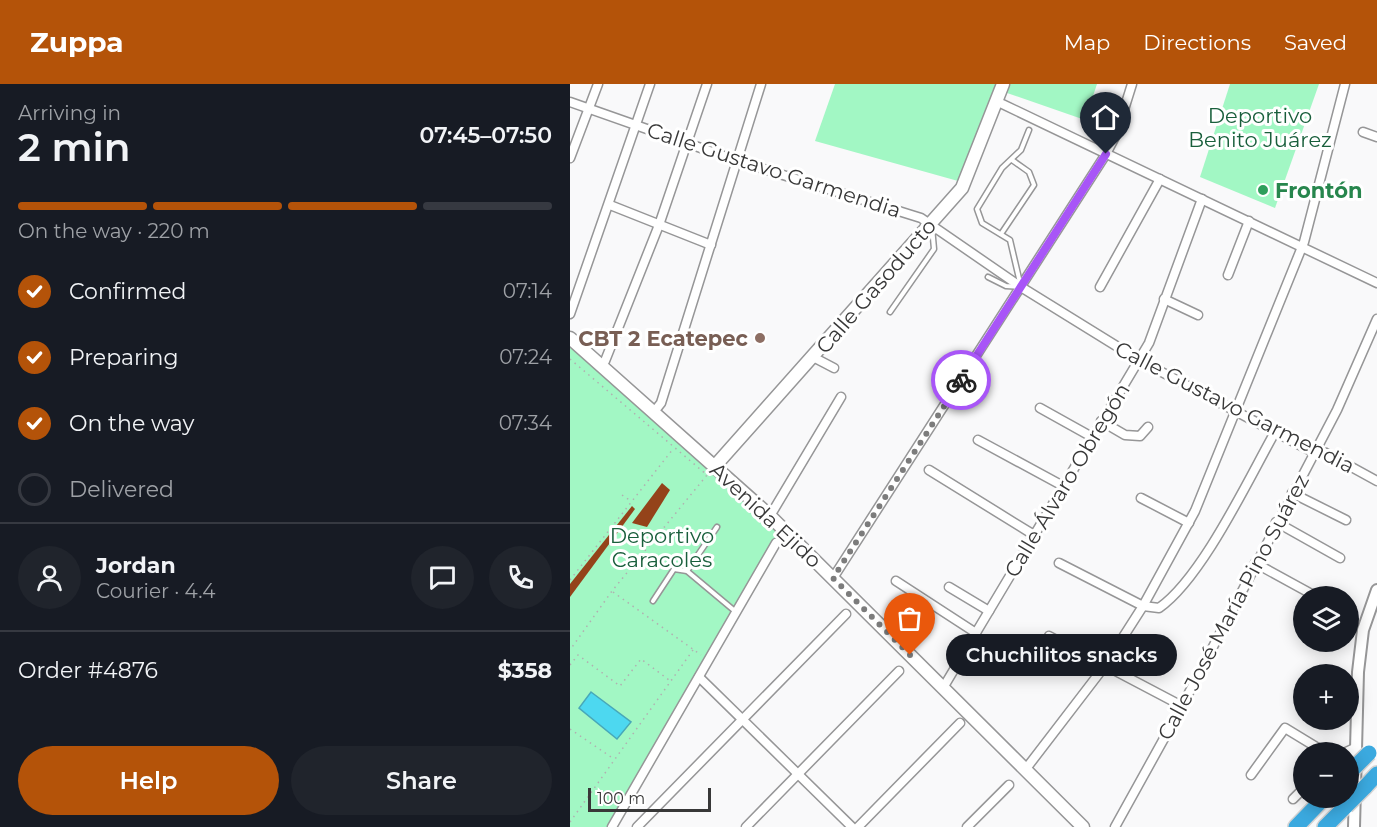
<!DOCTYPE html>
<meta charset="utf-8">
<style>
:root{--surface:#171b24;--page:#20242c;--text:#f1f3f6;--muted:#9ea1a6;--line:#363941;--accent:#b45309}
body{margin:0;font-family:Montserrat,sans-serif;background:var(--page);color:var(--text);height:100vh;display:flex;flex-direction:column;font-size:22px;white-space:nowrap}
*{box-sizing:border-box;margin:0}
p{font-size:20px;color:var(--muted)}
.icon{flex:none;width:33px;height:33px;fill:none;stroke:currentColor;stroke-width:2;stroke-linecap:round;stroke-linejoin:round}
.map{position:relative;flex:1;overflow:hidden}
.panel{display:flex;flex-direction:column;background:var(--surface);width:570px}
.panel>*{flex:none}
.fabs{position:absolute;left:723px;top:502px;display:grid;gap:12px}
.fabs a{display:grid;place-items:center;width:66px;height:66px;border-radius:50%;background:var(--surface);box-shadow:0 3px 15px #0003;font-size:30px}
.scale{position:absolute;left:18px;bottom:15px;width:123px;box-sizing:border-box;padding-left:6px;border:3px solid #383838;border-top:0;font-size:16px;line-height:21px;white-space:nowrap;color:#383838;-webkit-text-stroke:4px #fff;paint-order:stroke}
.pin{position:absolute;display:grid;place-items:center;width:51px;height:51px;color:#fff;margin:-62px -26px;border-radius:50% 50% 50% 0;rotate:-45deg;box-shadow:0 0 6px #0007}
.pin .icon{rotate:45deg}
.courier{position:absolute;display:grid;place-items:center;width:60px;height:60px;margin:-30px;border:4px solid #a855f7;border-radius:50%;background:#fff;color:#222;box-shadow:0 2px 8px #0007}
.bubble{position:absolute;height:42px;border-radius:21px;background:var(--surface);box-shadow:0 3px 15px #0003;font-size:20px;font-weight:600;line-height:42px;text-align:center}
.overview em{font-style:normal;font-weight:600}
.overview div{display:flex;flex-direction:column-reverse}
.overview{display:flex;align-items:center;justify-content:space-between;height:102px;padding:0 18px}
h1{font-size:39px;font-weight:600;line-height:45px}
.bar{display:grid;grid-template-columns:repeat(4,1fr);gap:9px 6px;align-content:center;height:72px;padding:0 18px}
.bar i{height:8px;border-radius:4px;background:var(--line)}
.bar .on{background:var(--accent)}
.bar p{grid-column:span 4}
.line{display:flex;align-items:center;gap:15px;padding:0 18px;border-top:2px solid var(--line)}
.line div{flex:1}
.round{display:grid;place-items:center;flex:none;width:63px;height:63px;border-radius:32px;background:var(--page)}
ol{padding:0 18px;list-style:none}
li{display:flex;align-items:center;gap:18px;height:66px}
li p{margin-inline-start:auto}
li .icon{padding:6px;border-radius:50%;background:var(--accent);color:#fff;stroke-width:4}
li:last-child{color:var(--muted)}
li i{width:33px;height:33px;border:3px solid var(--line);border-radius:50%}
.primary-button{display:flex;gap:12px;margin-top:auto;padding:12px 18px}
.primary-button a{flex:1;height:69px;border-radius:36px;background:var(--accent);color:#fff;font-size:24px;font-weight:600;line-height:69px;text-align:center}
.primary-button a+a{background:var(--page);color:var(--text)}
header{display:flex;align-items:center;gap:36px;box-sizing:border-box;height:84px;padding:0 30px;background:var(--accent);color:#fff}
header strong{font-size:28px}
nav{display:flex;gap:33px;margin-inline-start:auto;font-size:21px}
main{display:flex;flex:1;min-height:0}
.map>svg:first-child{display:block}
</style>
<header>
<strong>Zuppa</strong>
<nav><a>Map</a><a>Directions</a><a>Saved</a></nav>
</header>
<main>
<section class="panel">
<div class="overview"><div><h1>2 min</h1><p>Arriving in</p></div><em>07:45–07:50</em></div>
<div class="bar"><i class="on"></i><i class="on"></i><i class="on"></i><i></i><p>On the way · 220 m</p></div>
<ol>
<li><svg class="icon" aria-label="check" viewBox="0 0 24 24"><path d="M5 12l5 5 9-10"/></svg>Confirmed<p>07:14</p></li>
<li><svg class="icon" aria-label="check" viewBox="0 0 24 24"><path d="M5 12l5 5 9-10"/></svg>Preparing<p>07:24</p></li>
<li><svg class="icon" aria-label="check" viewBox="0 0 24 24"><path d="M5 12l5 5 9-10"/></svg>On the way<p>07:34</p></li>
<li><i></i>Delivered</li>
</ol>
<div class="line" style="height:108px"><a class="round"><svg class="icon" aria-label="person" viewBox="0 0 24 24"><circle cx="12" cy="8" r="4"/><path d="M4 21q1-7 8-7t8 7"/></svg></a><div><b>Jordan</b><p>Courier · 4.4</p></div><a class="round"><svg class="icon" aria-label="chat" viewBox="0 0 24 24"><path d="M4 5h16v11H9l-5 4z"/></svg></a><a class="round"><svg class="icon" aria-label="phone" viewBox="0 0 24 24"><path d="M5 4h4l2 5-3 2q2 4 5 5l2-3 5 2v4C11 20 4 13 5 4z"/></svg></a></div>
<div class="line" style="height:78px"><div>Order #4876</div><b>$358</b></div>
<div class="primary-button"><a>Help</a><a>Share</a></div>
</section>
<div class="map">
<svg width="807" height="743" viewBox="0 0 807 743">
<rect width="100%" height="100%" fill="#f9f9fa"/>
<!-- green -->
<g fill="#a2f7c4">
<path d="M265 0H427L392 93 388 97 245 57Z"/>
<path d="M440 0H527L515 36 437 9Z"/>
<path d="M660 0H749L705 124 630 93Z"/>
<path d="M0 251 209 446 46 743H0Z"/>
</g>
<!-- water -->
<path fill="#4dd8f0" stroke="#47a8b9" stroke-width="1.5" d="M21 608 61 638 47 655 9 624Z"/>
<!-- building -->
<g fill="#94431a">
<path d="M92 399 100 406 77 443 62 439Z"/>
<path d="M62 422 65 425 0 513V500Z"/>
</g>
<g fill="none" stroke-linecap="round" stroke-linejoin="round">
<defs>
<g id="service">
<path d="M431 150 464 101 459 88 442 76"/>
<path d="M418 193 436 202 451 203 440 156 412 139 407 125 432 84 451 66 459 46"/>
<path d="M320 228 364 165 362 143"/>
<path d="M117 487 147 443"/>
<path d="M83 517 104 485 117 487 166 528"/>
</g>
<g id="minor">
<path d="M426 17 807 199"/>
<path d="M0 18 165 76 351 134 451 203 569 276 737 365 756 369 807 397"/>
<path d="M793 48 807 53"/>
<path d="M0 74 28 0"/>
<path d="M40 121 141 161"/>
<path d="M658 191 679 137"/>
<path d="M530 203 590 95"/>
<path d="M594 215 628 231"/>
<path d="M0 230 80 0"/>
<path d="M243 273 264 284"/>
<path d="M30 282 35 277 89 141 137 0"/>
<path d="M470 324 522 353"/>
<path d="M83 329 91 319 191 0"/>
<path d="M531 337 555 351 570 352 578 343"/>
<path d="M408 356 493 402"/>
<path d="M359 386 464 451"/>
<path d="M722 409 776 436"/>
<path d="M571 414 619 439"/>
<path d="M200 432 271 313"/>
<path d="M706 438 770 474"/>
<path d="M489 479 573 522 589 524C632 494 678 396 705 348"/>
<path d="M685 479 747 513"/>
<path d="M263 494 536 70 546 51 562 0"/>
<path d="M326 497 406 549"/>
<path d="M379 503 419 527"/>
<path d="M479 552 612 622"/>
<path d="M129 593 282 743"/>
<path d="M373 604 579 259 632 115"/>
<path d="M774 669 787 663"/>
<path d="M455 686 534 583 573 522 625 427 734 158 775 0"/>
<path d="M681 691 715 644 756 669"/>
<path d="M723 715 734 704"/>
<path d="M42 743 206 459"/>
<path d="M67 743 276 530"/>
<path d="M176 743 329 587"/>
<path d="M288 743 390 639"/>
<path d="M397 743 439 701"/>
<path d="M545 743 612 622 767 326 807 235"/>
</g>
<path id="tertiary" d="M784 743 788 588 793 546 807 506"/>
<g id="secondary">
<path d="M0 254 200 432 513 743"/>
<path d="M145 382 392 104 433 0"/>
</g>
<g id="motorway">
<path d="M795 703 807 690"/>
<path d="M726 743 754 714"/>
<path d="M755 743 776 722"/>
</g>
</defs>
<!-- service casing -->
<use href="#service" stroke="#969697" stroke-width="7"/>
<!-- minor casing -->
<use href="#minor" stroke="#969697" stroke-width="11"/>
<!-- tertiary casing -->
<use href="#tertiary" stroke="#969697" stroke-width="14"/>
<!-- secondary casing -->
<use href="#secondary" stroke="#969697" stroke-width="15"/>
<!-- motorway casing -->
<use href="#motorway" stroke="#d3d3d3" stroke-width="18"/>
<!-- path -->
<g stroke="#b0b0b0" stroke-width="1.5" stroke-dasharray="1.5 4.5" stroke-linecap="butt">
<path d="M0 275 137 391 42 507 0 566"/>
<path d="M52 411 61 417"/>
<path d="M0 496 103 365"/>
<path d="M43 508 131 571"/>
<path d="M0 581 8 571 50 602 71 575 99 596"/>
<path d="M0 645 44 675"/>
<path d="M0 738 123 566"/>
</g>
<!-- service -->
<use href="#service" stroke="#fff" stroke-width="4"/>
<!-- minor -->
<use href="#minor" stroke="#fff" stroke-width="8"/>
<!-- tertiary -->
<use href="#tertiary" stroke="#fff" stroke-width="10"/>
<!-- secondary -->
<use href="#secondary" stroke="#fff" stroke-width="12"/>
<!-- motorway -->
<use href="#motorway" stroke="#3ba9df" stroke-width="15"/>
<defs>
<g id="motorway-bridge">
<path d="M779 689 799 669"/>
<path d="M776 722 795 703"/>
</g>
</defs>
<!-- motorway-bridge casing -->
<use href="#motorway-bridge" stroke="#d3d3d3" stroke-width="18" stroke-linecap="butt"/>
<!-- motorway-bridge -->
<use href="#motorway-bridge" stroke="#3ba9df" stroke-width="15"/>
</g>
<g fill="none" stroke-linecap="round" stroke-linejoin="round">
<!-- done -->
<path stroke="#7c7c7c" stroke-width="6" stroke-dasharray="0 10.8" d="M340 571 263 494 391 296"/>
<!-- route -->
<path stroke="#a855f7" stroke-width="8" d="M391 296 536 70"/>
</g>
<!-- markers -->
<circle fill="#2e9e5b" stroke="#fff" stroke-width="2" cx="693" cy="106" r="6"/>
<circle fill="#8d6e63" stroke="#fff" stroke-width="2" cx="190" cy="254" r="6"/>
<g text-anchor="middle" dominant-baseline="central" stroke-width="6" stroke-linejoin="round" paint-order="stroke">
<!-- park labels -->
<g font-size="21" fill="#195f3c" stroke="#fff">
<text x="690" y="31">Deportivo<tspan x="690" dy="24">Benito Juárez</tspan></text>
<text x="92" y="451">Deportivo<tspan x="92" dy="24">Caracoles</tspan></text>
</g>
<!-- street labels -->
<g font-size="21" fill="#383838" stroke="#fff">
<text transform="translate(204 86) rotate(18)">Calle Gustavo Garmendia</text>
<text transform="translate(306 202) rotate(-49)">Calle Gasoducto</text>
<text transform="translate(665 323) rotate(27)">Calle Gustavo Garmendia</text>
<text transform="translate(497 396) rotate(-59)">Calle Álvaro Obregón</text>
<text transform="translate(196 431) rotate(43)">Avenida Ejido</text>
<text transform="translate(663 523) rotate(-62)">Calle José María Pino Suárez</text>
</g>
<!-- leisure labels -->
<g font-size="21" font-weight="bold" fill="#27864d" stroke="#fff" text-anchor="start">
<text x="705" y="106">Frontón</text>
</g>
<!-- education labels -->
<g font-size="21" font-weight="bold" fill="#785e54" stroke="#fff" text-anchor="end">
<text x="178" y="254">CBT 2 Ecatepec</text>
</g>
</g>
</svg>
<div class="fabs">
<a><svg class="icon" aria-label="layers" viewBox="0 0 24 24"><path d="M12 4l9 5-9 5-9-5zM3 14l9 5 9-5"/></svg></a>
<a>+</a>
<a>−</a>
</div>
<div class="scale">100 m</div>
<div class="pin" style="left:340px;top:571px;background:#ea580c"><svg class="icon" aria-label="bag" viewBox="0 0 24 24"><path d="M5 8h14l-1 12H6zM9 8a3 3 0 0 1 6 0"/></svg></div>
<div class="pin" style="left:536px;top:70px;background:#1f2937"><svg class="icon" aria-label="home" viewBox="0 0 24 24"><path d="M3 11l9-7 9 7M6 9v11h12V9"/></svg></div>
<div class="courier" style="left:391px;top:296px"><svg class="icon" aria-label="bike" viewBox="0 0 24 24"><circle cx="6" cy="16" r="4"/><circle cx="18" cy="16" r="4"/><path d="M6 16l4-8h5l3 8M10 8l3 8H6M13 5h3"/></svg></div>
<div class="bubble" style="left:376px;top:550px;width:231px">Chuchilitos snacks</div>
</div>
</main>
